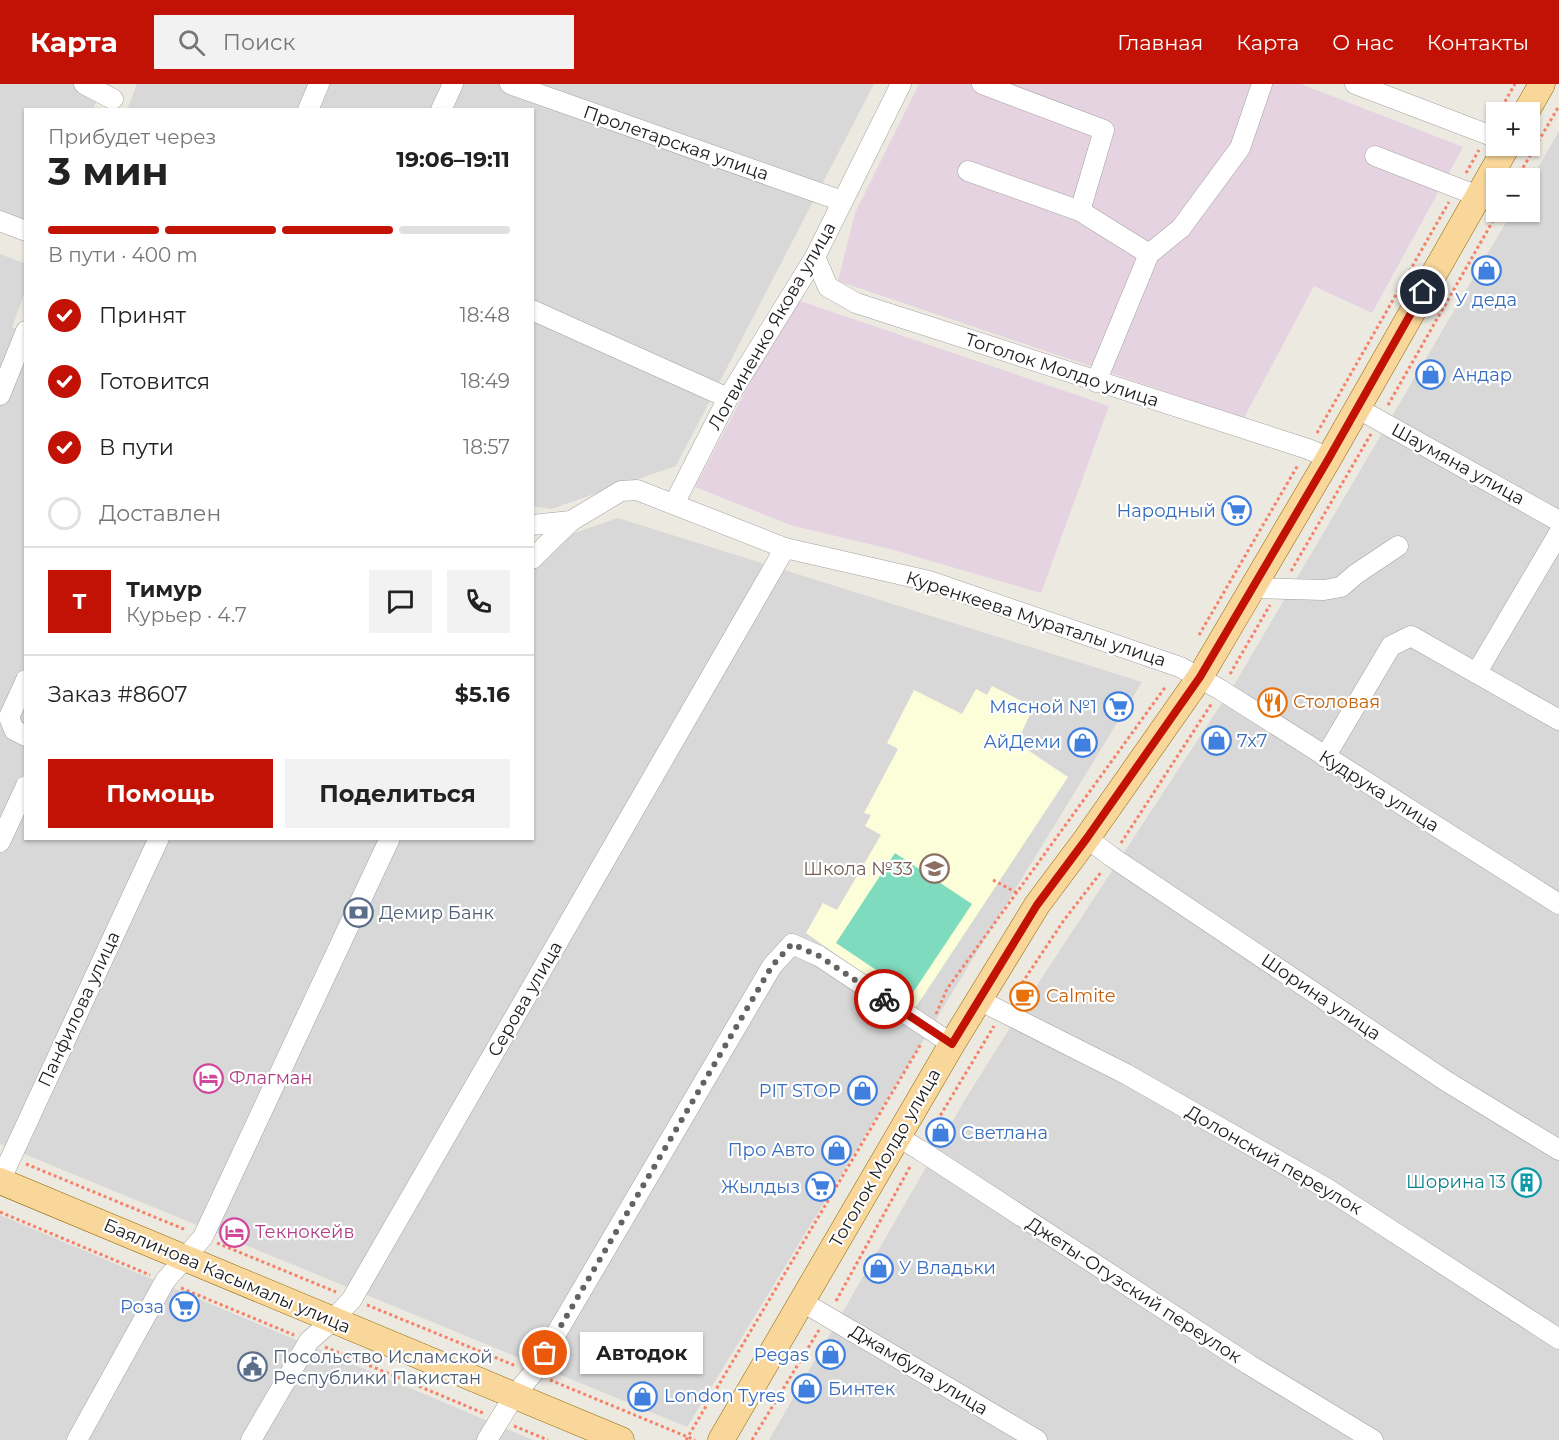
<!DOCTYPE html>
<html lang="ru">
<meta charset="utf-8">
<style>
:root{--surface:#fff;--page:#f2f2f2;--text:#222;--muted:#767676;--line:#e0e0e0;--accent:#c11205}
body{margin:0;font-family:Montserrat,sans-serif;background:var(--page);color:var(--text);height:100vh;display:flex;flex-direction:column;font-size:22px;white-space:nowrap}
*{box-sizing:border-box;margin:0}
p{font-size:20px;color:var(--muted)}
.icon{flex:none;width:33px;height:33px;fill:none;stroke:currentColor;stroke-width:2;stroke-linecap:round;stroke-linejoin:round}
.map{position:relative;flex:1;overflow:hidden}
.sheet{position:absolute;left:24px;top:24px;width:510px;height:732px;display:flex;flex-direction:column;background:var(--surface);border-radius:0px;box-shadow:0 2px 4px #0004}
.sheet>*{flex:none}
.controls{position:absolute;left:1486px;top:18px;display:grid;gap:12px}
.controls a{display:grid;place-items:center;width:54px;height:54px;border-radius:0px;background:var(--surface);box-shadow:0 2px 4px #0004;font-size:30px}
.pin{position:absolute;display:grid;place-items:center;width:51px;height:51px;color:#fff;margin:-26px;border:3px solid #fff;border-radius:50%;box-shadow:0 2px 6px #0007}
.courier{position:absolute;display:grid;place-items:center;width:60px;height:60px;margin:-30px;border:4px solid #c11205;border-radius:50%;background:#fff;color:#222;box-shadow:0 2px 8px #0007}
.bubble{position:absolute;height:42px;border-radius:0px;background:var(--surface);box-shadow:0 2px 4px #0004;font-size:20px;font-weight:700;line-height:42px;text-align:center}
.headline em{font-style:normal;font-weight:700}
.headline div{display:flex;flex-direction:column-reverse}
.headline{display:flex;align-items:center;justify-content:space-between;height:102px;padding:0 24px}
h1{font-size:39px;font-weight:700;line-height:45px}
.bar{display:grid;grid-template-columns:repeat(4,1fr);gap:9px 6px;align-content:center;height:72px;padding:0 24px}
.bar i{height:8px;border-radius:4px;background:var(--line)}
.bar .active{background:var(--accent)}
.bar p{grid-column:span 4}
.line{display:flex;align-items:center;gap:15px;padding:0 24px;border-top:2px solid var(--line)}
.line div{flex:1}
.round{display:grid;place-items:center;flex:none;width:63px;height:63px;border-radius:0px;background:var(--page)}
ol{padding:0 24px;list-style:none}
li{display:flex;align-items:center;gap:18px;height:66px}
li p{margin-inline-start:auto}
li .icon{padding:6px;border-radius:50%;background:var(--accent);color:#fff;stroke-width:4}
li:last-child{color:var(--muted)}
li i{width:33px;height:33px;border:3px solid var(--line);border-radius:50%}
.action{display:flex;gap:12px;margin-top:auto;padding:12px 24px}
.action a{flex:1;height:69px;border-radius:0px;background:var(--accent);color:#fff;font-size:24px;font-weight:700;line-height:69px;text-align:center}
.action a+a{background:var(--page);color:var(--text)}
header{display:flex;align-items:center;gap:36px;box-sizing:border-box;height:84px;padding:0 30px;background:var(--accent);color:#fff}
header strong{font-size:28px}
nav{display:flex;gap:33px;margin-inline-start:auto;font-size:21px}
.search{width:420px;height:54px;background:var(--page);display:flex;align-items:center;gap:15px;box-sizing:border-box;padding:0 21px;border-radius:0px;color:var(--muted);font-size:22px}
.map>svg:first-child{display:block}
</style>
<header>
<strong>Карта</strong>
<div class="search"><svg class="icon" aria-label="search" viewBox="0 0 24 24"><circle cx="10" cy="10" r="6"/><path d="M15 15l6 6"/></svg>Поиск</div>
<nav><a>Главная</a><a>Карта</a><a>О нас</a><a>Контакты</a></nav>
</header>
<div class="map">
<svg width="1559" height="1356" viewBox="0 0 1559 1356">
<rect width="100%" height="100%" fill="#ece9e1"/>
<!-- residential -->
<g fill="#d9d8d8">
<path d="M0 0H104L93 25 26 26 25 139 0 127Z"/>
<path d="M137 0H874L676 382 551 425 532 422V26H127Z"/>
<path d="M1559 47V1356H769L966 1014 1028 915 1237 596 1512 128H1530V97Z"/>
<path d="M0 170 26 180 25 208 12 243 26 249V754H532L533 463 618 434 1142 598 687 1343 0 1060Z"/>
<path d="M0 1131 533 1356H0Z"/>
</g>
<!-- industrial -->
<g fill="#e6d3e1">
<path d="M919 0H1301L1463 63 1372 229 1314 202 1244 334 838 197 855 129Z"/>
<path d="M794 215 1109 322 1041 509 890 465 790 441 695 403Z"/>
</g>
<!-- education -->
<path fill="#fbfed8" d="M992 602 1033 623 1017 659 1068 693 914 926 806 849 823 819 837 826 881 751 865 742 871 731 864 729 898 665 887 659 914 606 962 630 976 605 987 611Z"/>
<!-- pitch -->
<path fill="#7fdbbe" d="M895 769 972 820 912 910 836 859Z"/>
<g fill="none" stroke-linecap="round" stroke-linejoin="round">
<defs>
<g id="minor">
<path d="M84 0 113 15"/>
<path d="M510 0 842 117"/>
<path d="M982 0 1104 46 1080 127"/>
<path d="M1355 0 1497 54"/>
<path d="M308 26 319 0"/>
<path d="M441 26 453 0"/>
<path d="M1375 72 1478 112"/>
<path d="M968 87 1080 127 1149 170 1181 144 1240 64 1262 0"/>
<path d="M0 137 26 147"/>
<path d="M815 173 828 203 856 219 1308 365 1329 374"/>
<path d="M532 226 728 314"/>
<path d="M1096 298 1149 170"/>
<path d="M0 311 26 247"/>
<path d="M1357 324 1559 437"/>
<path d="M674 420 728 314 815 173 901 0"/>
<path d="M532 441 571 437 621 407 637 406 785 464 929 497 1180 583 1221 606 1559 820"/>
<path d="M532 475 571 437"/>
<path d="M1252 504 1324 506 1341 503 1356 490 1398 462"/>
<path d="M1477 588 1559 449"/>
<path d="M26 596 9 633 14 646 26 652"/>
<path d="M1325 673 1391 562 1411 552 1559 636"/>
<path d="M1087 754 1112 773 1446 997 1559 1066"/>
<path d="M0 758 26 702"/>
<path d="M979 916 1126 990 1326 1104 1559 1255"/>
<path d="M898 1053 920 1066 1248 1280 1373 1356"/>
<path d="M0 1097 159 754"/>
<path d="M801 1217 1037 1356"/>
<path d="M77 1356 165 1197 203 1153 390 754"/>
<path d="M251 1356 309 1257 333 1236 352 1215 785 464"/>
<path d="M487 1356 514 1312 533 1289 772 882 792 860 819 872 952 960"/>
</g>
<g id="major">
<path d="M1526 28 1542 0"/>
<path d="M0 1097 621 1356"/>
<path d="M721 1356 952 960 1037 821 1087 754 1200 593 1329 374 1507 62"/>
</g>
</defs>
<!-- minor casing -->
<use href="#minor" stroke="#a2a2a2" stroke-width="21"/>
<!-- major casing -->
<use href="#major" stroke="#8e6a04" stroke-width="27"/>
<!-- path -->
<g stroke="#f68168" stroke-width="3" stroke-dasharray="3 3" stroke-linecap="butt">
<path d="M1499 28 1515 0"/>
<path d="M1466 89 1479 66"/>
<path d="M1517 94 1559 22"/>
<path d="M1388 321 1498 128"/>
<path d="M1317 349 1449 118"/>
<path d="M1291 487 1371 350"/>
<path d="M1199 551 1298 381"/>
<path d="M1230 590 1270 521"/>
<path d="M1121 759 1212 619"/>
<path d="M993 796 1019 810"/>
<path d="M1012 914 1064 836 1102 787"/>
<path d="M936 930 947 905 1166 602"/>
<path d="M928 1052 994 942"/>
<path d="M26 1080 186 1146"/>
<path d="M0 1128 150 1191"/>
<path d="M217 1159 336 1208"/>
<path d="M181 1204 294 1251"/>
<path d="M836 1217 911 1081"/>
<path d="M367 1221 516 1282"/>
<path d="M325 1263 483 1329"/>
<path d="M550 1296 695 1356"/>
<path d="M514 1342 548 1356"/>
<path d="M686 1356 921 960"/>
<path d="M752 1356 819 1246"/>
</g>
<!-- minor -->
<use href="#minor" stroke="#fff" stroke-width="20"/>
<!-- major -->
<use href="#major" stroke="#f9d699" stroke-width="26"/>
</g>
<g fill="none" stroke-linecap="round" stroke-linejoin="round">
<!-- done -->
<path stroke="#646360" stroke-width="6" stroke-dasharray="0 10.8" d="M545 1269 772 882 792 860 819 872 884 915"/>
<!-- route -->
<path stroke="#c11205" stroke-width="8" d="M884 915 952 960 1037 821 1087 754 1200 593 1329 374 1423 208"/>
</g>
<!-- icons -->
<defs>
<symbol id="shop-ring" viewBox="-11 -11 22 22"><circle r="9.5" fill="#fff" stroke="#3f7fe0" stroke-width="1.5"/><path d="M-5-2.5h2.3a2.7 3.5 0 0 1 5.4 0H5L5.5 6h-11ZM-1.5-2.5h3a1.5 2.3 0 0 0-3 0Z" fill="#3f7fe0"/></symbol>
<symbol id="supermarket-ring" viewBox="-11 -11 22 22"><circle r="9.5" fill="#fff" stroke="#3f7fe0" stroke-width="1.5"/><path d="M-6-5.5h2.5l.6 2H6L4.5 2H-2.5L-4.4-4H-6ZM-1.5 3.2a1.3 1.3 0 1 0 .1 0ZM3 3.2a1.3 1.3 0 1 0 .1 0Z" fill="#3f7fe0"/></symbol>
<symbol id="restaurant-ring" viewBox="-11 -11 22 22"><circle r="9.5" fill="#fff" stroke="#e8710a" stroke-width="1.5"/><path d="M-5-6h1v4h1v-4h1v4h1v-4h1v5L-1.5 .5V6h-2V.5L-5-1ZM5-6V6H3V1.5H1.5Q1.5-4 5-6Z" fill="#e8710a"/></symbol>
<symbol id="school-ring" viewBox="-11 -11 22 22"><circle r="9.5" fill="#fff" stroke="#8d6e63" stroke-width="1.5"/><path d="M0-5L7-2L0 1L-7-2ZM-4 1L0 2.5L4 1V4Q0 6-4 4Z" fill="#8d6e63"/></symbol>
<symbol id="bank-ring" viewBox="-11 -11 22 22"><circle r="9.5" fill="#fff" stroke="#5c6f8a" stroke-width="1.5"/><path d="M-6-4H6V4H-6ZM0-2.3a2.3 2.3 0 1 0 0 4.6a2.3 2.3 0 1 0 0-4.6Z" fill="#5c6f8a"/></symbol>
<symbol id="cafe-ring" viewBox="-11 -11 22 22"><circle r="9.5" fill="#fff" stroke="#e8710a" stroke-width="1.5"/><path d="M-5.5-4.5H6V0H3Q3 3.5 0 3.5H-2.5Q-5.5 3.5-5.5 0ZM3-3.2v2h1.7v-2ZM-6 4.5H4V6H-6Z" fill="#e8710a"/></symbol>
<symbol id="hotel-ring" viewBox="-11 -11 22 22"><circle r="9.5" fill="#fff" stroke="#d1479c" stroke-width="1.5"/><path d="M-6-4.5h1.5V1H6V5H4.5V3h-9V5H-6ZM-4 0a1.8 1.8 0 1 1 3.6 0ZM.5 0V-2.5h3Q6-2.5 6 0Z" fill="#d1479c"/></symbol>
<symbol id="building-ring" viewBox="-11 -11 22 22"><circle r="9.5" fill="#fff" stroke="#0f9aa8" stroke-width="1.5"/><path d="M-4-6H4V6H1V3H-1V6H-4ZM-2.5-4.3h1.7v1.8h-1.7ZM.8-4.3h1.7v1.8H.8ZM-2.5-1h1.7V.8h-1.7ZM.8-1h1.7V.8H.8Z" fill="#0f9aa8"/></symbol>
<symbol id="civic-ring" viewBox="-11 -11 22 22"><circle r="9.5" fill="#fff" stroke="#5c6f8a" stroke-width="1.5"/><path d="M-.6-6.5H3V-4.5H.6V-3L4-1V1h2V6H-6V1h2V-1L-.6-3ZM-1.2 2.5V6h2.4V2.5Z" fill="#5c6f8a"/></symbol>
</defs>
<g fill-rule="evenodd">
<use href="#shop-ring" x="1470" y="170" width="33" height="33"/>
<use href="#shop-ring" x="1414" y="274" width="33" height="33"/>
<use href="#supermarket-ring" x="1220" y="410" width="33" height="33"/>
<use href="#restaurant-ring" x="1256" y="602" width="33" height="33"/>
<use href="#supermarket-ring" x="1102" y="606" width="33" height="33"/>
<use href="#shop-ring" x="1200" y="640" width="33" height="33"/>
<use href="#shop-ring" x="1066" y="642" width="33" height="33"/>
<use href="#school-ring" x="918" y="768" width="33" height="33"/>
<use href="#bank-ring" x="342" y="812" width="33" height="33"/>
<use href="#cafe-ring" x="1008" y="896" width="33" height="33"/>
<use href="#hotel-ring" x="192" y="978" width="33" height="33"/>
<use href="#shop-ring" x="846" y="990" width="33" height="33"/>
<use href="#shop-ring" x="924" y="1032" width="33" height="33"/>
<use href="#shop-ring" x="820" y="1050" width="33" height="33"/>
<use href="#building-ring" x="1510" y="1082" width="33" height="33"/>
<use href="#supermarket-ring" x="804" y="1086" width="33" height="33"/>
<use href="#hotel-ring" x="218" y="1132" width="33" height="33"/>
<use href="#shop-ring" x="862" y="1168" width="33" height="33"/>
<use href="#supermarket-ring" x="168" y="1206" width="33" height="33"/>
<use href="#shop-ring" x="814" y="1254" width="33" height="33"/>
<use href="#civic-ring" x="236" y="1266" width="33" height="33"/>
<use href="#shop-ring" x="790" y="1288" width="33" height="33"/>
<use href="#shop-ring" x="626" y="1296" width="33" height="33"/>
</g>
<g text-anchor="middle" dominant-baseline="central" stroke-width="4.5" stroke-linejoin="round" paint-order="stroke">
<!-- street labels -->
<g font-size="18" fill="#1b1b1b" stroke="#fff">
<text transform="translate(676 59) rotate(19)">Пролетарская улица</text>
<text transform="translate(772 242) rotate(-60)">Логвиненко Якова улица</text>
<text transform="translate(1062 286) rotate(18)">Тоголок Молдо улица</text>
<text transform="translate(1458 380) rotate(29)">Шаумяна улица</text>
<text transform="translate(1036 535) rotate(18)">Куренкеева Мураталы улица</text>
<text transform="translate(1379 707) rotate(32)">Кудрука улица</text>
<text transform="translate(1321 913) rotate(34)">Шорина улица</text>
<text transform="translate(525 915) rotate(-60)">Серова улица</text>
<text transform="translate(79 925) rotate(-65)">Панфилова улица</text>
<text transform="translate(885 1074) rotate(-60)">Тоголок Молдо улица</text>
<text transform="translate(1274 1076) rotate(30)">Долонский переулок</text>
<text transform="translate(227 1192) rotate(23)">Баялинова Касымалы улица</text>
<text transform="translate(1134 1206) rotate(33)">Джеты-Огузский переулок</text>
<text transform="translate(919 1286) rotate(31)">Джамбула улица</text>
</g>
<!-- shop labels -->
<g font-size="18" fill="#366cbe" stroke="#fff" text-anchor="end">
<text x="1486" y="216" text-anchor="middle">У деда</text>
<text x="1452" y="291" text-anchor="start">Андар</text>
<text x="1216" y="427">Народный</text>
<text x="1097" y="623">Мясной №1</text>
<text x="1237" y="657" text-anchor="start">7x7</text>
<text x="1061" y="658">АйДеми</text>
<text x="841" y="1007">PIT STOP</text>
<text x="961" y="1049" text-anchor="start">Светлана</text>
<text x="815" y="1066">Про Авто</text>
<text x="800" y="1103">Жылдыз</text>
<text x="899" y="1184" text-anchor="start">У Владьки</text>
<text x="164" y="1223">Роза</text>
<text x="809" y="1271">Pegas</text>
<text x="828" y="1305" text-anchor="start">Бинтек</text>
<text x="664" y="1312" text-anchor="start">London Tyres</text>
</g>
<!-- food labels -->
<g font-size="18" fill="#c56008" stroke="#fff" text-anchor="start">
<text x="1293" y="618">Столовая</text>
<text x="1046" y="912">Calmite</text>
</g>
<!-- education labels -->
<g font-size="18" fill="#785e54" stroke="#fff" text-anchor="end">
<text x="913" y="785">Школа №33</text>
</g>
<!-- service labels -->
<g font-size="18" fill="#4e5e75" stroke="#fff" text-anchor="start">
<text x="379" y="829">Демир Банк</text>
<text x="273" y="1273">Посольство Исламской<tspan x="273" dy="21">Республики Пакистан</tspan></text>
</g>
<!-- hotel labels -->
<g font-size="18" fill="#b23c85" stroke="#fff" text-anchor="start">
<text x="229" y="994">Флагман</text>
<text x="255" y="1148">Текнокейв</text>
</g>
<!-- culture labels -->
<g font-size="18" fill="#0d838f" stroke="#fff" text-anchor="end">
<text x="1506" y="1098">Шорина 13</text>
</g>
</g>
</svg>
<div class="controls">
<a>+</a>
<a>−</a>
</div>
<div class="pin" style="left:545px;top:1269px;background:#ea580c"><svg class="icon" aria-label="bag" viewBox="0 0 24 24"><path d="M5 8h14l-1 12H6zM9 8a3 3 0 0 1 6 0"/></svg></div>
<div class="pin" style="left:1423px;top:208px;background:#1f2937"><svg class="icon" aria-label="home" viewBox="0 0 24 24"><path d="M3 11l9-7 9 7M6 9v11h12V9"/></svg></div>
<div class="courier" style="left:884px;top:915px"><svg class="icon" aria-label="bike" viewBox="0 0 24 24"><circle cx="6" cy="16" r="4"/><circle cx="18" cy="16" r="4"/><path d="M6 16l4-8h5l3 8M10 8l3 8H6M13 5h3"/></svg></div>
<div class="bubble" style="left:580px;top:1248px;width:123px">Автодок</div>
<section class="sheet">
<div class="headline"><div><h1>3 мин</h1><p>Прибудет через</p></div><em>19:06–19:11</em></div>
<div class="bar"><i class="active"></i><i class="active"></i><i class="active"></i><i></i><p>В пути · 400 m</p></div>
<ol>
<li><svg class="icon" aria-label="check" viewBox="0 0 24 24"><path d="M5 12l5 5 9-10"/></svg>Принят<p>18:48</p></li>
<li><svg class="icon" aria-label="check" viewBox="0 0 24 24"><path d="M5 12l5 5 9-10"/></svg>Готовится<p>18:49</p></li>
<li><svg class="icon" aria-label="check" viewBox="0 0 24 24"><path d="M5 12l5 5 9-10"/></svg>В пути<p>18:57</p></li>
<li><i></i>Доставлен</li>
</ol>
<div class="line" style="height:108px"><b class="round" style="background:var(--accent);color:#fff">Т</b><div><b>Тимур</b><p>Курьер · 4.7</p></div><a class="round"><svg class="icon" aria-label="chat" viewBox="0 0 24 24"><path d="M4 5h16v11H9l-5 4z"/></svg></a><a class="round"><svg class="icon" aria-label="phone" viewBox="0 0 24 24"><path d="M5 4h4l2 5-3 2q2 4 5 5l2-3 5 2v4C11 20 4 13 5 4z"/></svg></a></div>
<div class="line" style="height:78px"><div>Заказ #8607</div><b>$5.16</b></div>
<div class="action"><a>Помощь</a><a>Поделиться</a></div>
</section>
</div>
